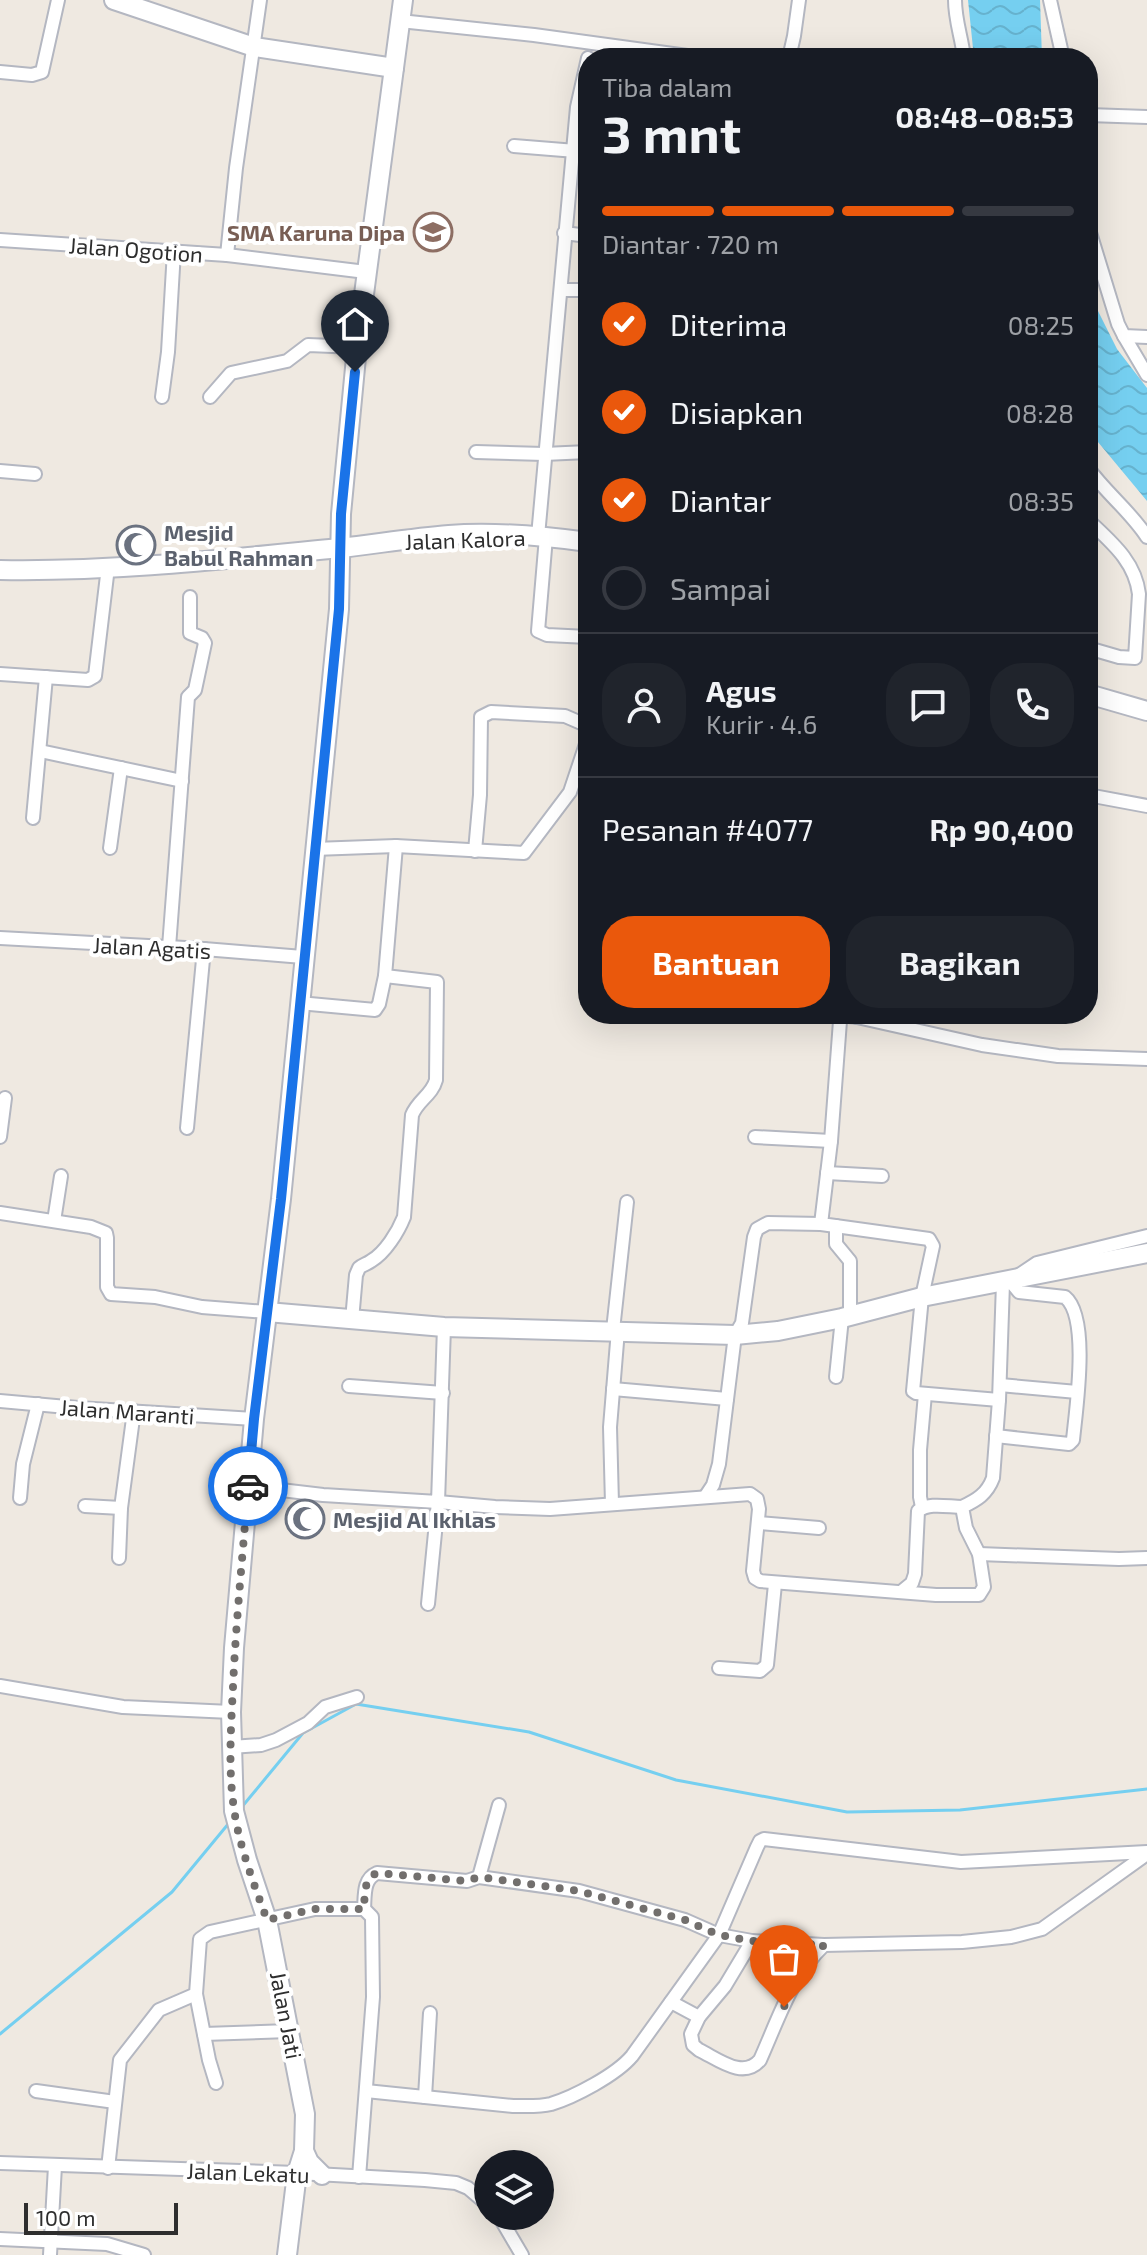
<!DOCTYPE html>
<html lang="id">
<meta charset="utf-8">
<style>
:root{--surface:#171b24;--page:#20242c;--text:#f1f3f6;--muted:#9ea1a6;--line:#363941;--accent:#ea580c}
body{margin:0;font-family:"Exo 2",sans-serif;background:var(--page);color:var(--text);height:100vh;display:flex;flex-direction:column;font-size:30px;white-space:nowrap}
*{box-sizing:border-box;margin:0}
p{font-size:26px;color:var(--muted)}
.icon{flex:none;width:44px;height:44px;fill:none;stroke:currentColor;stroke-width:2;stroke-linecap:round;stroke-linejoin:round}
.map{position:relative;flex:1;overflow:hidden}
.details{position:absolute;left:578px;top:48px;width:520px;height:976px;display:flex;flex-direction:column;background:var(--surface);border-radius:32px;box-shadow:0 8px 32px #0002}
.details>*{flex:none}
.buttons{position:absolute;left:474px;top:2150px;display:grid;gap:16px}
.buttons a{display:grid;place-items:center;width:80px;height:80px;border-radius:50%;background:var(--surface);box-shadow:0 8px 32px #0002;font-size:40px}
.scale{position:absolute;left:24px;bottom:20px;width:154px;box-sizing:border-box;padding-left:8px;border:4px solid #2e2e2e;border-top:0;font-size:22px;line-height:28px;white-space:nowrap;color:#2e2e2e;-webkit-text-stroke:6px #fff;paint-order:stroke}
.pin{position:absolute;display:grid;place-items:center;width:68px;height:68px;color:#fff;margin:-82px -34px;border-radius:50% 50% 50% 0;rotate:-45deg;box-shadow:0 0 8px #0007}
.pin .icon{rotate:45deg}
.courier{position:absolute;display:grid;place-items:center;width:80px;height:80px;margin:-40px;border:6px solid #1a73e8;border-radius:50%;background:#fff;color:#222;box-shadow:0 2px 10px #0007}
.head em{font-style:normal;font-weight:700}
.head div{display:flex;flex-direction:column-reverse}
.head{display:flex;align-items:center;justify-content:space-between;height:136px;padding:0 24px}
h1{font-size:52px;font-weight:700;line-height:60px}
.bar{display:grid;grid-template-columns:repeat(4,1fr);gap:12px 8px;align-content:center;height:96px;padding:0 24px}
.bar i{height:10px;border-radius:6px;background:var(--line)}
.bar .active{background:var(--accent)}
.bar p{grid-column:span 4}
.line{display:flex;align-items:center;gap:20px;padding:0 24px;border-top:2px solid var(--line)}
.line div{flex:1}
.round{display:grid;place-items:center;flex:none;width:84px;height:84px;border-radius:32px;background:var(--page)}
ol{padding:0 24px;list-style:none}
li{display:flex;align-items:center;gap:24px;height:88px}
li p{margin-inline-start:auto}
li .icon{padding:8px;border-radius:50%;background:var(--accent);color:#fff;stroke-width:4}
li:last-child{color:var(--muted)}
li i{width:44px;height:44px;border:4px solid var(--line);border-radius:50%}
.cta{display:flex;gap:16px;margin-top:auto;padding:16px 24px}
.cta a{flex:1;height:92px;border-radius:32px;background:var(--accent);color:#fff;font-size:32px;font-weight:700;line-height:92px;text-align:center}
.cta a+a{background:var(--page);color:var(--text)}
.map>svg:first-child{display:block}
</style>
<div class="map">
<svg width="1147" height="2255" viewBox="0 0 1147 2255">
<defs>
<pattern id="water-waves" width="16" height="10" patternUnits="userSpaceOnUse" patternTransform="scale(2)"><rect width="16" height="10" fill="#75cff0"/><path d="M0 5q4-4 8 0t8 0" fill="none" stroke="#66b2ce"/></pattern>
</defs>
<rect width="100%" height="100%" fill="#efe9e1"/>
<!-- water -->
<g fill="url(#water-waves)">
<path d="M968 0H1040L1042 58H974Z"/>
<path d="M1088 291 1117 349 1147 388V501L1088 430Z"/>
</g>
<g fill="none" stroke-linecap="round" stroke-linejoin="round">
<!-- stream -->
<g stroke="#75cff0" stroke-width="3">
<path d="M241 1808 303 1733 356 1704 529 1732 676 1780 847 1812 960 1810 1147 1789"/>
<path d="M0 2034 172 1892 229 1823"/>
</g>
<defs>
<g id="street">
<path d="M955 0C955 21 962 38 964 58"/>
<path d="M1050 0 1063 58"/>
<path d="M400 21 534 35 702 58"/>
<path d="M789 58 794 36 799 0"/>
<path d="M0 72 32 75 42 72 58 0"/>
<path d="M1088 115 1147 117"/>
<path d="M514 146 588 152"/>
<path d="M1088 226 1118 324 1124 336 1147 337"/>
<path d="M564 233 588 236"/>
<path d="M0 240 227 255 366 272"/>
<path d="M227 255 236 168 260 0"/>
<path d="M561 290H588"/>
<path d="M1124 336 1147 375"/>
<path d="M162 397 168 352 174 251"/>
<path d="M210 397 231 373 287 361 308 345 357 347"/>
<path d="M476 452 544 454 588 452"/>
<path d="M1088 468C1106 493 1131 512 1147 537"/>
<path d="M0 471 35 474"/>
<path d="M1088 520C1111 542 1135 561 1139 594L1135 658 1119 657 1088 648"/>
<path d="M538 536 577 107 588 58"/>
<path d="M546 537 538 631 547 635 588 637"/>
<path d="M0 674 88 680 95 676 108 567"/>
<path d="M40 751 182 781"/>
<path d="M1088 795 1147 806"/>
<path d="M33 818 46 677"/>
<path d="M110 848 121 768"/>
<path d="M314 849 396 846 524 853 570 792 588 738"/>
<path d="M475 851 480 795 481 717 491 712 565 716 588 726"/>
<path d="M0 938 204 949 303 957"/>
<path d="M169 947 188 697 195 690 205 643 202 638 190 633V597"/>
<path d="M299 1003 375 1010 379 1004 385 976"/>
<path d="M857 1014V1017C850 1016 843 1014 840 1021L831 1141 821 1224 929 1239 933 1246 922 1297 913 1391 916 1393 999 1400"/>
<path d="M857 1017 982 1045 1058 1056 1147 1059"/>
<path d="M187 1128 204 949"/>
<path d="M0 1137 5 1098"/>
<path d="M755 1137 831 1141"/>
<path d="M827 1173 882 1176"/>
<path d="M0 1213 91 1227 106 1233 107 1238V1287L111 1294 155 1297 202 1307 267 1312"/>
<path d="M54 1221 61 1176"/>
<path d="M836 1226V1244L850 1261V1315"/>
<path d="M352 1320 356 1275 359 1268C362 1265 367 1264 371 1261 385 1253 398 1232 404 1217L412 1115C418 1100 432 1095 436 1080L437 982 385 976 396 846"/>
<path d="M613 1330 627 1202"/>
<path d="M836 1377 842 1318"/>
<path d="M1000 1385 1077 1392"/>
<path d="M349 1386 443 1393"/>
<path d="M613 1389 727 1399"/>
<path d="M0 1401 78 1408 254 1419"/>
<path d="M996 1436 1069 1444 1073 1440C1076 1409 1090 1317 1065 1297L1019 1292 1010 1281 1037 1263 1147 1236"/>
<path d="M248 1486 323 1495 438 1502 444 1327"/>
<path d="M705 1497 713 1485 719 1464 735 1335 742 1323 754 1237 757 1229 768 1223 821 1224"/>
<path d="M20 1498 23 1464 38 1404"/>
<path d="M612 1504 610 1427 618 1330"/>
<path d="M85 1506 121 1508"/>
<path d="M922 1507 920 1497V1450L925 1394"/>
<path d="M758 1523 819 1528"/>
<path d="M979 1554 1119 1559 1147 1558"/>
<path d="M119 1558 121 1508 134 1411"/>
<path d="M901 1592 912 1583 915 1574 918 1511C929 1502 948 1507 962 1507"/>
<path d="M428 1604 438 1502 495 1507 550 1509 750 1494 757 1499 759 1509 753 1571 755 1578 760 1581 936 1595H979L984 1587 979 1554 966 1528 962 1507C977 1500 987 1494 993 1478L999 1400 1003 1283"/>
<path d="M719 1668 760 1671 767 1665 775 1584"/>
<path d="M0 1686 123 1707 231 1712"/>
<path d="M231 1747 261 1745 276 1740 308 1723 325 1707 357 1697"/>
<path d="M479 1877 499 1805"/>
<path d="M364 1909C365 1895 363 1879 377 1873L467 1881 479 1877 579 1891 685 1920 719 1935 752 1941 824 1945 962 1942 1011 1937 1042 1929 1147 1854"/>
<path d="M752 1941 725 1986 699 2017 691 2034 693 2045 699 2050C718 2059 743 2080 760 2060 778 2020 792 1975 824 1945"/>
<path d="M196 1994 209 2060 216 2083"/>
<path d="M671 2002 699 2017"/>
<path d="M204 2034 289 2031"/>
<path d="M36 2091 115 2102"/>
<path d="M366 2091 513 2106C525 2106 539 2107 551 2104 574 2097 616 2075 632 2056L719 1935 757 1847 760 1841 764 1839 961 1862 1147 1852"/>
<path d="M425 2097 430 2013"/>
<path d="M0 2163 297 2173 425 2180 456 2183 468 2188 488 2205"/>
<path d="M108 2168 120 2060 159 2010 196 1994 200 1939 210 1932 315 1909H364L372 1917 373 1997 359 2177"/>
<path d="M499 2216 522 2255"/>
<path d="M0 2239 107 2244 144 2255"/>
<path d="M50 2255 55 2166"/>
</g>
<g id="secondary">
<path d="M114 0 254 47 394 68"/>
<path d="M0 570C113 572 227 559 340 548 376 544 412 538 449 535 494 531 543 536 588 542"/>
<path d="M1088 694 1147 711"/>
<path d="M267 1312 444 1327 735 1335 778 1331 842 1318 922 1297 1147 1253"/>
<path d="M304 2151 309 2162 322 2175"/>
<path d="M287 2255 297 2173 304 2151 305 2114 267 1920 247 1860 234 1811 231 1712 234 1648 254 1419 281 1199 339 609 341 514 357 347 403 0"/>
</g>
</defs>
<!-- street casing -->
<use href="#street" stroke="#b4b7c1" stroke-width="16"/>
<!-- secondary casing -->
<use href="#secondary" stroke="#b4b7c1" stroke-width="22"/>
<!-- street -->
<use href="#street" stroke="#fff" stroke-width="12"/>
<!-- secondary -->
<use href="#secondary" stroke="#fff" stroke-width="18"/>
</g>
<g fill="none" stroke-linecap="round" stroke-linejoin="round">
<!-- done -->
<path stroke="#726f6d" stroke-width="8" stroke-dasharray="0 14.4" d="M248 1486C243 1553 236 1620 233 1687 231 1727 228 1769 234 1809 239 1846 254 1884 267 1920L315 1909H364C365 1895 363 1879 377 1873L467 1881 479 1877 579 1891 685 1920 719 1935 752 1941 824 1945C805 1963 794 1983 784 2007"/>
<!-- route -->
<path stroke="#1a73e8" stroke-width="10" d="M248 1486 254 1419 281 1199 339 609 341 514 355 372"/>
</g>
<!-- icons -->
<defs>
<symbol id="school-ring" viewBox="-11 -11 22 22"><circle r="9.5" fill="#fff" stroke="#8d6e63" stroke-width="1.5"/><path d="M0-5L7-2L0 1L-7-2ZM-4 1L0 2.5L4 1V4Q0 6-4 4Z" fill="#8d6e63"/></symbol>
<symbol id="mosque-ring" viewBox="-11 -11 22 22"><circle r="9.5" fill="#fff" stroke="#6b7280" stroke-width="1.5"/><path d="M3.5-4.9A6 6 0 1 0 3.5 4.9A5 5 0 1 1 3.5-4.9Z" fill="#6b7280"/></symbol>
</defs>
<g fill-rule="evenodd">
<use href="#school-ring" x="411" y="210" width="44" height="44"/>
<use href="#mosque-ring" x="114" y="523" width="44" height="44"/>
<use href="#mosque-ring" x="283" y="1497" width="44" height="44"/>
</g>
<g text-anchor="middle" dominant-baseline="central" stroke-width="8" stroke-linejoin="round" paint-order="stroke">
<!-- education labels -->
<g font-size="22" font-weight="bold" fill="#785e54" stroke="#fff" text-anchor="end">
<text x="405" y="232">SMA Karuna Dipa</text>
</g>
<!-- street labels -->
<g font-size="22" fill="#2e2e2e" stroke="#fff">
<text transform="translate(136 249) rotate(4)">Jalan Ogotion</text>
<text transform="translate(465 539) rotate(-2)">Jalan Kalora</text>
<text transform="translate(152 947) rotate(3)">Jalan Agatis</text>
<text transform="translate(127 1411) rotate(4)">Jalan Maranti</text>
<text transform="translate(287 2015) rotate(79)">Jalan Jati</text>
<text transform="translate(248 2172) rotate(2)">Jalan Lekatu</text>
</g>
<!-- worship labels -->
<g font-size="22" font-weight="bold" fill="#5b616d" stroke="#fff" text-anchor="start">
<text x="164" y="532">Mesjid<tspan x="164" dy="25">Babul Rahman</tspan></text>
<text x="333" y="1519">Mesjid Al Ikhlas</text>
</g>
</g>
</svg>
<div class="buttons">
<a><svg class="icon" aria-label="layers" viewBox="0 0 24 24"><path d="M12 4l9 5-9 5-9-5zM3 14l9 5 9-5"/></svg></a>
</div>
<div class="scale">100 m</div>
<div class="pin" style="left:784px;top:2007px;background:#ea580c"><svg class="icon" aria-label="bag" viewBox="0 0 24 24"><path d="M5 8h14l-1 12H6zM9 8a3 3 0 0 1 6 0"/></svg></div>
<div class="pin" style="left:355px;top:372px;background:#1f2937"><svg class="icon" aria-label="home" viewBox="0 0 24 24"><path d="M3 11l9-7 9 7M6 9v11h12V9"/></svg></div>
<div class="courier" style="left:248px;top:1486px"><svg class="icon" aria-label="car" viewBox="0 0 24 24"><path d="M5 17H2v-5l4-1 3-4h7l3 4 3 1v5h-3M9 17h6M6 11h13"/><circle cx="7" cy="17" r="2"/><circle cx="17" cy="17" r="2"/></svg></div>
<section class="details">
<div class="head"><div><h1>3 mnt</h1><p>Tiba dalam</p></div><em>08:48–08:53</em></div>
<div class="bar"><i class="active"></i><i class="active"></i><i class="active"></i><i></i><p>Diantar · 720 m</p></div>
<ol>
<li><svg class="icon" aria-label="check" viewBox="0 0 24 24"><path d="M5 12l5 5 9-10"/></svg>Diterima<p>08:25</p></li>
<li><svg class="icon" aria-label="check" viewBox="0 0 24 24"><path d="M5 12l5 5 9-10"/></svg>Disiapkan<p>08:28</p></li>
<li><svg class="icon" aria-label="check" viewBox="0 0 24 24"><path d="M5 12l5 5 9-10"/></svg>Diantar<p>08:35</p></li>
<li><i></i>Sampai</li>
</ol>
<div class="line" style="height:144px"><a class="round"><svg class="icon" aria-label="person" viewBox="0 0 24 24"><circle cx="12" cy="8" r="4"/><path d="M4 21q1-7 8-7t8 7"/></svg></a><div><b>Agus</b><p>Kurir · 4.6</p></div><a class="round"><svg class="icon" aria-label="chat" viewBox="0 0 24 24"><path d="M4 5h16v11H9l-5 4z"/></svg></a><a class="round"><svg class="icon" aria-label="phone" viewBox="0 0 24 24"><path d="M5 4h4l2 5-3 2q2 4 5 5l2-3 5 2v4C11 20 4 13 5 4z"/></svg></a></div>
<div class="line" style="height:104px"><div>Pesanan #4077</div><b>Rp 90,400</b></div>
<div class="cta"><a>Bantuan</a><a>Bagikan</a></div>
</section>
</div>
